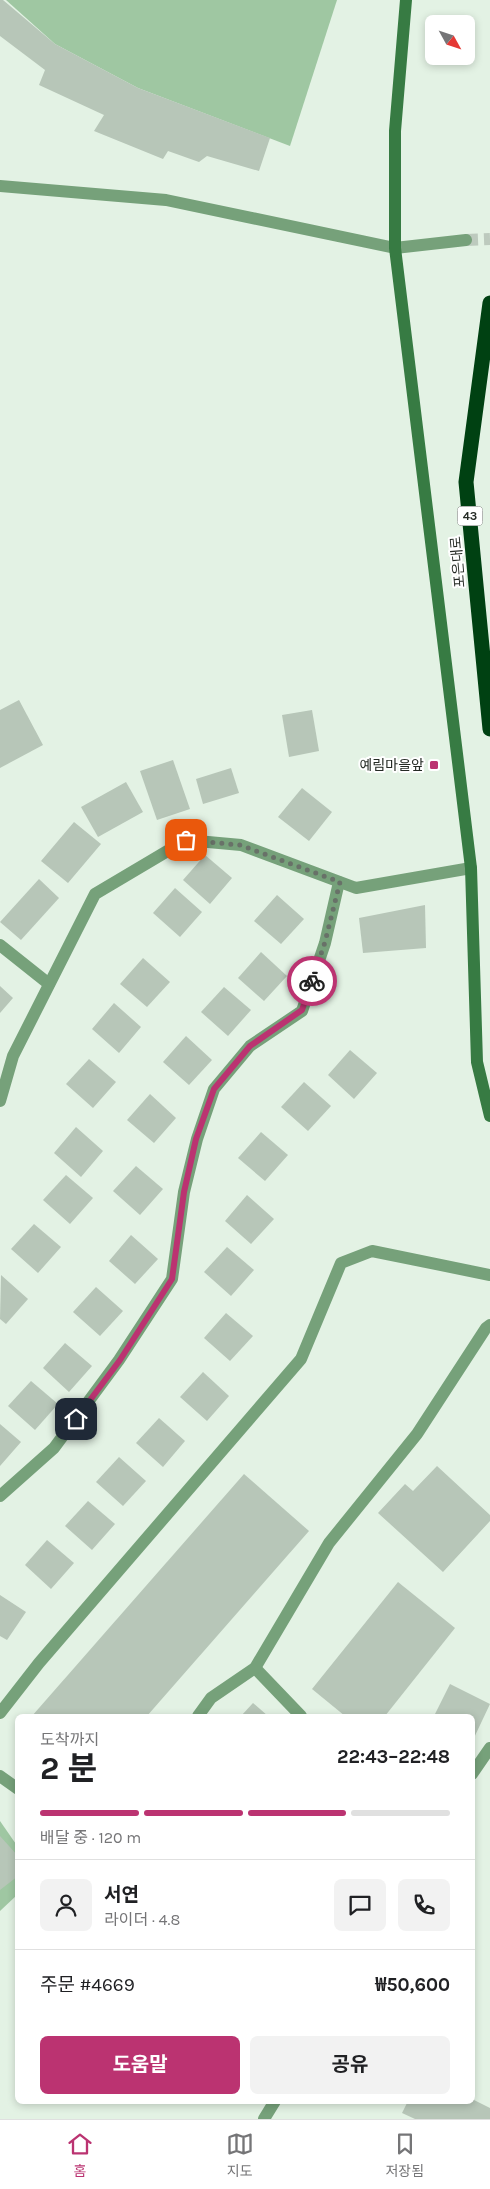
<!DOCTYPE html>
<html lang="ko">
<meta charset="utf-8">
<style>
:root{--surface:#fff;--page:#f2f2f2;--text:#202124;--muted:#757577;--line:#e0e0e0;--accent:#bb3371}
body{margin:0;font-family:Karla,"Noto Sans KR",sans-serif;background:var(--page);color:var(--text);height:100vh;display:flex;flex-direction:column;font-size:19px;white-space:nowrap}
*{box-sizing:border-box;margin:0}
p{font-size:16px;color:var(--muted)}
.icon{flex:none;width:28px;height:28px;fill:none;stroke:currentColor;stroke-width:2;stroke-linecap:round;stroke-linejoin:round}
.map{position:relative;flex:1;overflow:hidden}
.panel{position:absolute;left:15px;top:1714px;width:460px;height:390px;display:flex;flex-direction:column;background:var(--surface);border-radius:8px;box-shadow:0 2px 8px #0003}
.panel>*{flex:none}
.needle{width:32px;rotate:130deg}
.buttons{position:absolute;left:425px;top:15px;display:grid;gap:10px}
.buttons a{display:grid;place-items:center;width:50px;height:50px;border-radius:8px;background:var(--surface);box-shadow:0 2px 8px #0003;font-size:25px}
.pin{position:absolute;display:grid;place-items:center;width:42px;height:42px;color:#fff;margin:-21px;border-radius:10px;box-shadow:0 2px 8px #0006}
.courier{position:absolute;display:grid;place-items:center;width:50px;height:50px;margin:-25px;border:4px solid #bb3371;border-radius:50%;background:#fff;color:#222;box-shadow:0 1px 6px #0007}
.headline em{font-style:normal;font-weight:700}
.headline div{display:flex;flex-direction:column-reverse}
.headline{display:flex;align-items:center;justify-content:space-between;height:85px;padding:0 25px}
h1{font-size:32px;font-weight:700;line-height:38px}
.bar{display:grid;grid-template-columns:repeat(4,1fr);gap:8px 5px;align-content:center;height:60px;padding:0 25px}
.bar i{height:6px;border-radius:4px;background:var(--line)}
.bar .active{background:var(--accent)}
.bar p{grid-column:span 4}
.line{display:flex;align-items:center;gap:12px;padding:0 25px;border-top:1px solid var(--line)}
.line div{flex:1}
.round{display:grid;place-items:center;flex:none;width:52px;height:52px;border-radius:8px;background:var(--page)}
.cta{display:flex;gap:10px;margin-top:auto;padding:10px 25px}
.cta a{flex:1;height:58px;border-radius:8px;background:var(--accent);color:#fff;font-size:20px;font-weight:700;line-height:58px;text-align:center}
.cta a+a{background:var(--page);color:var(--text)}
.tabs{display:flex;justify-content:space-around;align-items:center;height:70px;border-top:1px solid var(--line);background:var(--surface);font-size:14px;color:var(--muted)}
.tabs a{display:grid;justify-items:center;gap:2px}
.tabs .active{color:var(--accent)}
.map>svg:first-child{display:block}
</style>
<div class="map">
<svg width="490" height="2119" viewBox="0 0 490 2119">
<rect width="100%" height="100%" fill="#e3f2e4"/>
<!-- green -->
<g fill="#9fc7a2">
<path d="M6 0H337L290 146 138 88 55 44Z"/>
<path d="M0 1821 18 1847 17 1895 0 1911Z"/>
</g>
<!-- building -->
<g fill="#b7c6b8">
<path d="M0 0H3L55 44 138 88 270 138 259 171 207 156 199 162 168 151 163 159 94 131 104 115 39 85 45 70 0 36Z"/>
<path d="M19 700 43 745 0 768V710Z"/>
<path d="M312 710 319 751 289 757 282 715Z"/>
<path d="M173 760 190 809 157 820 140 771Z"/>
<path d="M231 768 239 793 203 804 196 779Z"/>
<path d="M126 782 143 812 98 837 81 807Z"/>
<path d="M302 788 332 812 309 841 278 817Z"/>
<path d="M74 822 101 844 68 883 41 861Z"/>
<path d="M205 855 232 878 210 904 183 880Z"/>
<path d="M39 879 59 898 21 940 0 922Z"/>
<path d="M175 888 202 912 180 937 153 913Z"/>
<path d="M277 895 304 919 281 944 254 921Z"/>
<path d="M425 905 426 948 363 953 359 918Z"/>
<path d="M261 952 287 976 264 1001 238 978Z"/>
<path d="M143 958 170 982 147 1007 120 984Z"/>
<path d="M0 986 13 998 0 1013Z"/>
<path d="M224 987 251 1010 228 1036 201 1012Z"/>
<path d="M114 1003 141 1027 119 1053 92 1029Z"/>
<path d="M186 1036 212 1060 189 1085 163 1062Z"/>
<path d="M350 1050 377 1073 354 1099 328 1075Z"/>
<path d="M89 1059 116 1082 93 1108 66 1084Z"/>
<path d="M304 1082 331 1106 308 1131 281 1107Z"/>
<path d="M150 1094 176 1118 154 1143 127 1120Z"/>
<path d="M76 1127 103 1151 81 1177 54 1153Z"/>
<path d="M261 1132 288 1155 265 1181 238 1158Z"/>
<path d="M136 1166 163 1189 140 1215 113 1191Z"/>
<path d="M66 1175 93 1198 70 1224 43 1200Z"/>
<path d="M247 1195 274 1219 251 1244 225 1221Z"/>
<path d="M34 1224 61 1247 38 1273 11 1249Z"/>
<path d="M131 1235 158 1259 135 1284 109 1261Z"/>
<path d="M227 1247 254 1270 231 1296 204 1272Z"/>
<path d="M1 1275 28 1299 6 1324 0 1319Z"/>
<path d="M96 1287 123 1311 100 1336 73 1312Z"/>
<path d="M226 1313 253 1336 230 1361 204 1338Z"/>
<path d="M65 1343 92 1366 69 1392 43 1368Z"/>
<path d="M203 1372 229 1396 207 1421 180 1397Z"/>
<path d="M31 1381 58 1404 35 1430 8 1406Z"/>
<path d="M159 1418 185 1441 163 1467 136 1443Z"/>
<path d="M0 1424 21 1442 0 1466Z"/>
<path d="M119 1457 146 1481 123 1506 96 1482Z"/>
<path d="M437 1466 490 1515V1521L443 1572 378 1513 405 1484 413 1491Z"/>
<path d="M244 1474 309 1531 147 1716H32Z"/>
<path d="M88 1501 115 1524 92 1550 65 1526Z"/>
<path d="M47 1540 74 1563 51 1589 25 1565Z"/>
<path d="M398 1582 455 1628 385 1716H345L312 1689Z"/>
<path d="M0 1595 26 1612 7 1640 0 1636Z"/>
<path d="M450 1684 490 1704 472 1742V1716H434Z"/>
<path d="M253 1703 268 1716H241Z"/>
<path d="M0 1836 18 1856V1876L0 1890Z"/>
<path d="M472 2099 490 2108V2119H415L402 2113 408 2101H472Z"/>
</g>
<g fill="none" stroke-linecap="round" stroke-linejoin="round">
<!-- street-tunnel -->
<path stroke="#bdcabe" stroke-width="12" stroke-dasharray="12 6" stroke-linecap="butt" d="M466 240 490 239"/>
<!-- lane -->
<g stroke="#76a17a" stroke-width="12">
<path d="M0 945 49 984"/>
<path d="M0 1101 13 1056 95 894 186 840 241 845 356 888 471 868"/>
<path d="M0 1496 54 1448 119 1360 172 1279 184 1192 197 1139 214 1089 250 1046 302 1011 325 943 339 882"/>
<path d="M255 1668 301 1716"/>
<path d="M0 1713 39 1663 301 1359 341 1263 372 1251 490 1275"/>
<path d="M198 1716 211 1698 255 1668 329 1543 417 1434 486 1328 490 1325"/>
<path d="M472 1774 490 1748"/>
<path d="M0 1776 18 1789"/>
<path d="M264 2119 275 2101"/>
</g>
<!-- street -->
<path stroke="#76a17a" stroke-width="12" d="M0 186 166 200 395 248 466 240"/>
<!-- secondary -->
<path stroke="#377b43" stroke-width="12" d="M406 0 395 131V248L471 868 477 1062 490 1116"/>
<!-- highway -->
<path stroke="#004112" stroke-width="15" d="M490 303 466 482 490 729"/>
</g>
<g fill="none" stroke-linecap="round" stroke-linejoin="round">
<!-- done -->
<path stroke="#687168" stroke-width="5" stroke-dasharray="0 9" d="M186 840 240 845 340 882 325 942 312 981"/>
<!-- route -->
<path stroke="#bb3371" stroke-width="6" d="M76 1419 120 1360 172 1279 184 1192 196 1139 214 1089 250 1046 302 1010 312 981"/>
</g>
<!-- markers -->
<rect fill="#bb3371" stroke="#fff" stroke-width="2" x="429" y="760" width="10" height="10" rx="2.5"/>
<g text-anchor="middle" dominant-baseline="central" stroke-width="4" stroke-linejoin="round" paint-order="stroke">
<!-- shield labels -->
<rect fill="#fff" stroke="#666b66" stroke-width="1" x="457.5" y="506.5" width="25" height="19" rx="4"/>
<g font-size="12" font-weight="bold" fill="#252b25">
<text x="470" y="516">43</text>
</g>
<!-- street labels -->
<g font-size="14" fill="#252b25" stroke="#fff">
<text transform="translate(458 562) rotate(-95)">포은대로</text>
</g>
<!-- poi labels -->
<g font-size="14" fill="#252b25" stroke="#fff" text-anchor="end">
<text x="424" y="765">예림마을앞</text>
</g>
</g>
</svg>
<div class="buttons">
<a><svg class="needle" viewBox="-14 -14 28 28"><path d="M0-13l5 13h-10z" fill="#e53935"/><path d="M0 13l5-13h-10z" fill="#757577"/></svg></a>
</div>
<div class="pin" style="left:186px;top:840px;background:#ea580c"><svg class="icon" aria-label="bag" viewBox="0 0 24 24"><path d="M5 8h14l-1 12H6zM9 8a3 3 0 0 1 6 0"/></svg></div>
<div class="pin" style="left:76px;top:1419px;background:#1f2937"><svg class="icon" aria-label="home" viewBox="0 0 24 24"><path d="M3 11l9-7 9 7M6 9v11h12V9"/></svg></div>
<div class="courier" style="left:312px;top:981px"><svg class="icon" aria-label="bike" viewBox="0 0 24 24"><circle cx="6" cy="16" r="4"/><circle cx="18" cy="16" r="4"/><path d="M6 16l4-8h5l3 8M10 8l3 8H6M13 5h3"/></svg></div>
<section class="panel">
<div class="headline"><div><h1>2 분</h1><p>도착까지</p></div><em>22:43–22:48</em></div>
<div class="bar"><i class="active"></i><i class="active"></i><i class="active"></i><i></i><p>배달 중 · 120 m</p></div>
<div class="line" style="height:90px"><a class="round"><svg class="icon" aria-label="person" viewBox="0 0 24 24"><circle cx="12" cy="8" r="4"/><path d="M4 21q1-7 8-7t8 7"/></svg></a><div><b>서연</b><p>라이더 · 4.8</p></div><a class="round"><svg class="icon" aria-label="chat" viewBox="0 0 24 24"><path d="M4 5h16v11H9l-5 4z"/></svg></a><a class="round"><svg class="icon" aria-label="phone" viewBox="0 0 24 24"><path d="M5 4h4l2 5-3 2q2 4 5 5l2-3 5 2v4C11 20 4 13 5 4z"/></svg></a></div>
<div class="line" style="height:65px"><div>주문 #4669</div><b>₩50,600</b></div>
<div class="cta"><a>도움말</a><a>공유</a></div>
</section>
</div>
<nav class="tabs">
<a class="active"><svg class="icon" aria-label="home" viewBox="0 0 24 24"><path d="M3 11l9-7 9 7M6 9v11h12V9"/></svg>홈</a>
<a><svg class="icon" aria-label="map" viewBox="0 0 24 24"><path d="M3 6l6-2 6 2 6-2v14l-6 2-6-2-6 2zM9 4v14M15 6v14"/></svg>지도</a>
<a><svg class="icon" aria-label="saved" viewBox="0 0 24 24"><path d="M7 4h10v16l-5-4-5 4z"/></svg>저장됨</a>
</nav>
